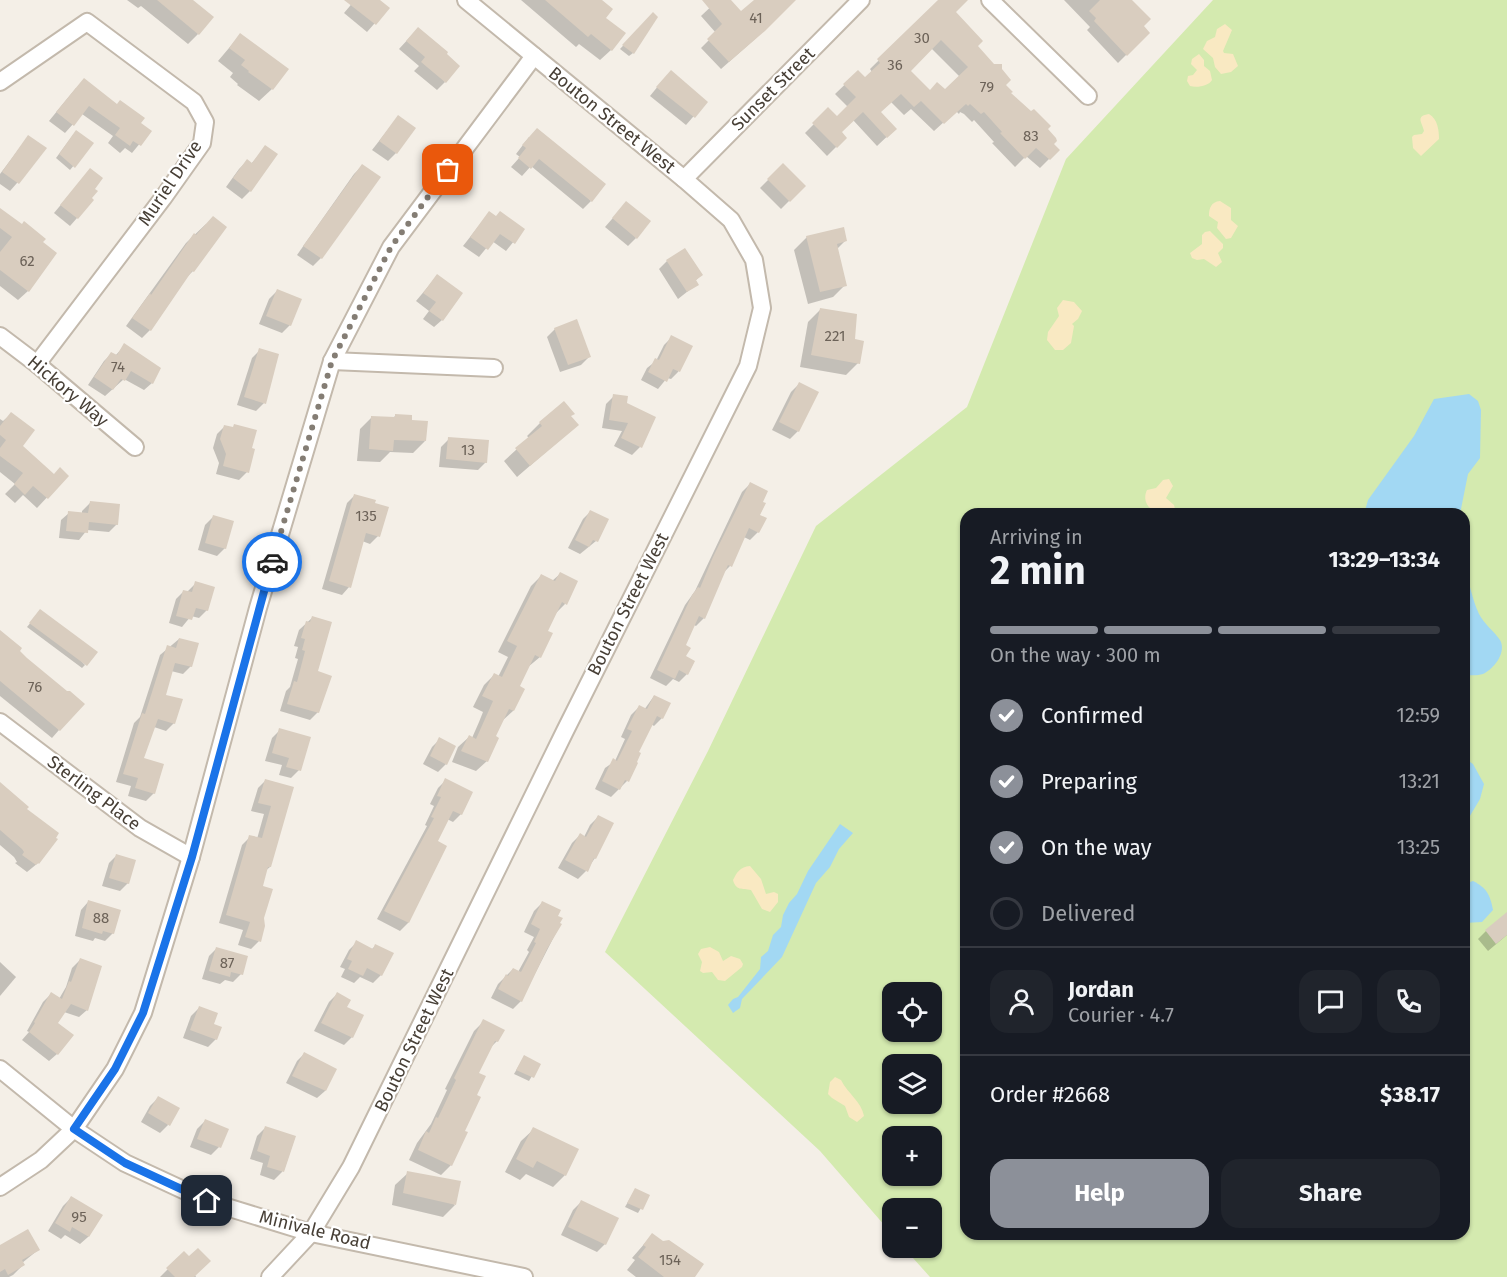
<!DOCTYPE html>
<meta charset="utf-8">
<style>
:root{--surface:#171b24;--page:#20242c;--text:#f1f3f6;--muted:#9ea1a6;--line:#363941;--accent:#8c9099}
body{margin:0;font-family:"Fira Sans",sans-serif;background:var(--page);color:var(--text);height:100vh;display:flex;flex-direction:column;font-size:22px;white-space:nowrap}
*{box-sizing:border-box;margin:0}
p{font-size:20px;color:var(--muted)}
.icon{flex:none;width:33px;height:33px;fill:none;stroke:currentColor;stroke-width:2;stroke-linecap:round;stroke-linejoin:round}
.map{position:relative;flex:1;overflow:hidden}
.drawer{position:absolute;left:960px;top:508px;width:510px;height:732px;display:flex;flex-direction:column;background:var(--surface);border-radius:18px;box-shadow:0 2px 4px #0004}
.drawer>*{flex:none}
.tools{position:absolute;left:882px;top:982px;display:grid;gap:12px}
.tools a{display:grid;place-items:center;width:60px;height:60px;border-radius:12px;background:var(--surface);box-shadow:0 2px 4px #0004;font-size:30px}
.pin{position:absolute;display:grid;place-items:center;width:51px;height:51px;color:#fff;margin:-26px;border-radius:12px;box-shadow:0 3px 9px #0006}
.courier{position:absolute;display:grid;place-items:center;width:60px;height:60px;margin:-30px;border:4px solid #1a73e8;border-radius:50%;background:#fff;color:#222;box-shadow:0 2px 8px #0007}
.summary em{font-style:normal;font-weight:700}
.summary div{display:flex;flex-direction:column-reverse}
.summary{display:flex;align-items:center;justify-content:space-between;height:102px;padding:0 30px}
h1{font-size:39px;font-weight:700;line-height:45px}
.bar{display:grid;grid-template-columns:repeat(4,1fr);gap:9px 6px;align-content:center;height:72px;padding:0 30px}
.bar i{height:8px;border-radius:4px;background:var(--line)}
.bar .active{background:var(--accent)}
.bar p{grid-column:span 4}
.line{display:flex;align-items:center;gap:15px;padding:0 30px;border-top:2px solid var(--line)}
.line div{flex:1}
.round{display:grid;place-items:center;flex:none;width:63px;height:63px;border-radius:18px;background:var(--page)}
ol{padding:0 30px;list-style:none}
li{display:flex;align-items:center;gap:18px;height:66px}
li p{margin-inline-start:auto}
li .icon{padding:6px;border-radius:50%;background:var(--accent);color:#fff;stroke-width:4}
li:last-child{color:var(--muted)}
li i{width:33px;height:33px;border:3px solid var(--line);border-radius:50%}
.cta{display:flex;gap:12px;margin-top:auto;padding:12px 30px}
.cta a{flex:1;height:69px;border-radius:18px;background:var(--accent);color:#fff;font-size:24px;font-weight:700;line-height:69px;text-align:center}
.cta a+a{background:var(--page);color:var(--text)}
.map>svg:first-child{display:block}
</style>
<div class="map">
<svg width="1507" height="1277" viewBox="0 0 1507 1277">
<rect width="100%" height="100%" fill="#f4efe7"/>
<!-- green -->
<path fill="#d4eaaf" fill-rule="evenodd" d="M1213 0H1507V1277H930L904 1248H932V1209H892V1234L820 1151 605 952 708 751 816 526 967 407 1066 159ZM966 514H1464V1234H966ZM892 993H932V1032H892ZM892 1065H932V1104H892ZM892 1137H932V1176H892Z"/>
<!-- sand -->
<g fill="#f9e9c2">
<path d="M1225 24 1232 30 1223 51 1224 53 1233 54 1238 66 1231 72 1221 74 1215 67 1213 58 1203 49 1207 41 1215 37 1217 29Z"/>
<path d="M1199 54 1204 60V66L1210 71 1212 80C1209 86 1197 88 1190 86L1187 81 1188 76 1193 75 1197 70 1191 64 1192 59Z"/>
<path d="M1429 114C1438 119 1439 131 1439 139L1421 156 1413 148 1412 137 1414 135 1422 134 1424 131C1422 122 1415 116 1429 114Z"/>
<path d="M1220 201 1231 208V220L1238 226 1231 238 1226 239 1217 228 1218 222 1209 216C1209 208 1211 202 1220 201Z"/>
<path d="M1210 231 1223 244V248L1218 253 1222 262 1216 267 1204 259 1197 260 1192 258 1190 253 1202 244V235L1205 232Z"/>
<path d="M1063 300 1074 302 1082 311 1078 319 1072 324 1074 326 1071 343 1063 350H1055L1047 340 1048 332 1059 316 1057 308Z"/>
<path d="M1169 479 1173 486 1166 498 1174 505 1176 513 1162 514 1160 511C1148 512 1142 500 1147 490L1156 488 1163 480Z"/>
<path d="M750 866 761 879 766 894 774 892 778 894V902L770 912 762 909 751 890C742 888 736 891 733 880 737 872 740 867 750 866Z"/>
<path d="M710 947 719 952 723 961 731 956 740 959 743 964 742 967 725 981 718 980 712 972 703 973 700 971 702 962 698 954 701 949Z"/>
<path d="M835 1077 841 1080C848 1094 861 1101 864 1116L857 1122 849 1117 845 1106 832 1098 828 1094 830 1082Z"/>
</g>
<!-- water -->
<g fill="#a2d8f3">
<path d="M1469 394 1478 401 1481 410 1480 458 1468 474 1460 514H1364L1368 500 1414 436 1434 399Z"/>
<path d="M1464 565C1469 581 1472 599 1479 614 1484 624 1494 631 1500 640 1507 652 1494 669 1483 674 1477 676 1470 675 1464 675Z"/>
<path d="M1464 758 1473 764 1484 784 1480 799 1464 826Z"/>
<path d="M840 824 853 833 839 849 830 867 816 883 782 957 742 999 740 1008 733 1013 728 1005 733 999 738 997 760 969 761 957 768 951 773 935 781 927 783 915 789 903 797 894 808 871Z"/>
<path d="M1473 881C1487 888 1490 895 1493 910L1482 922 1465 923 1464 884Z"/>
</g>
<!-- shadow -->
<g fill="#0003" fill-rule="evenodd">
<path d="M127 0H187L198 34 188 44 141 6 138 8Z"/>
<path d="M355 0H377L388 8 367 32 344 13Z"/>
<path d="M521 0H599L611 50 600 60 579 44 576 47Z"/>
<path d="M718 0H729L741 13 763 0H792L755 39 721 69 701 48 716 33 701 16Z"/>
<path d="M940 0H953L954 12 1009 93 1045 130 1052 144 1058 150 1040 168 1026 156 1015 167 992 143 994 142 974 120 972 122 964 114 960 112 959 114 956 111 934 131 911 109 904 115 891 102 879 113 895 129 877 146 853 120 840 132 845 138 827 156 805 133 828 110 837 118 848 107 835 94 858 72 865 79 872 72 870 69ZM931 48 960 77 945 91 929 92 909 71Z"/>
<path d="M1064 0H1125L1148 33 1118 63 1087 30 1090 27Z"/>
<path d="M653 14 633 53 629 56 620 49Z"/>
<path d="M240 35 287 69 272 89 259 101 237 85 238 84 230 77 233 73 218 61Z"/>
<path d="M410 37 445 82 437 90 414 71 419 66 399 49Z"/>
<path d="M663 80 706 102 686 125 650 96Z"/>
<path d="M76 88 150 131 132 153 125 148 120 153 108 143 113 136 82 114 65 133 49 121Z"/>
<path d="M398 117 396 153 388 161 372 150Z"/>
<path d="M73 135 92 143 70 170 56 158Z"/>
<path d="M28 137 17 183 10 191 0 184V174Z"/>
<path d="M529 137 591 201 583 209 531 166 522 176 511 167 520 157 516 154Z"/>
<path d="M266 147 250 191 242 199 226 187 239 169 247 161 251 164Z"/>
<path d="M783 165 804 186 781 209 760 188Z"/>
<path d="M362 166 379 178 321 258 313 266 297 255 354 174Z"/>
<path d="M90 170 77 218 70 226 54 213Z"/>
<path d="M0 210 55 253 28 291 18 300 0 286Z"/>
<path d="M619 211 636 238 628 246 605 227Z"/>
<path d="M489 213 523 230 506 251 492 241 479 257 463 246Z"/>
<path d="M206 224 193 271 185 279 150 330 142 338 126 326 186 243Z"/>
<path d="M807 237 845 241 837 249 845 285 833 297 808 304 794 250Z"/>
<path d="M667 261 701 275 695 281 697 284 678 299 659 269Z"/>
<path d="M437 276 442 320 434 327 423 319 429 311 416 301Z"/>
<path d="M277 291 290 325 282 333 259 324 269 299Z"/>
<path d="M820 310 853 340 858 363 846 375 800 367 808 322Z"/>
<path d="M555 329 589 357 581 365 560 372 547 337Z"/>
<path d="M672 337 691 347 678 372 671 379 667 378 658 389 641 380 647 368 656 361 664 345Z"/>
<path d="M125 345 152 383 144 390 124 379 105 396 88 385 104 361 111 354 115 356Z"/>
<path d="M260 350 264 403 256 411 237 405 252 358Z"/>
<path d="M799 384 798 431 790 439 772 430 791 392Z"/>
<path d="M614 396 626 404 640 447 632 455 614 446 622 431 602 428 606 404Z"/>
<path d="M564 403 570 417 577 425 517 477 504 461 529 438 527 436 540 423Z"/>
<path d="M11 414 21 446 53 475 67 476 37 508 23 495 15 503 5 494 15 484 0 472V419L3 421Z"/>
<path d="M396 415 410 421 425 441 413 453 390 452 380 462 357 461 360 429 372 417 392 419Z"/>
<path d="M225 426 247 472 239 480 216 474 219 463 213 448 217 434Z"/>
<path d="M449 439 486 462 478 470 439 467 441 447Z"/>
<path d="M750 484 758 516V532L750 540 744 537 730 566 724 572 704 618 696 626 694 625 684 646 687 674 679 682 673 679 666 686 650 678 685 605 695 591 742 492Z"/>
<path d="M355 495 378 536 370 544 362 541 349 587 342 595 322 589 347 503Z"/>
<path d="M90 503 117 524 109 532 87 530 79 540 59 538 61 520 69 513 82 514V511Z"/>
<path d="M591 511 596 541 580 554 568 548 583 519Z"/>
<path d="M213 517 225 548 217 556 198 550 205 525Z"/>
<path d="M560 574 565 604 555 614 546 632 540 657 528 667 518 687 523 689 513 711 502 721 494 737 487 761 476 771 452 762 458 747 469 737 472 738 479 722 483 712 473 707 484 685 494 675 498 677 508 657 498 652 531 586 541 576 552 581Z"/>
<path d="M196 583 207 610 199 618 191 616 182 627 169 623 176 599 184 591 187 592Z"/>
<path d="M37 615 85 665 82 668 27 627Z"/>
<path d="M312 618 318 712 310 720 280 711 286 691 290 687 298 659 295 658 298 647 294 646 299 630Z"/>
<path d="M0 632 18 651 59 730 52 738 0 696Z"/>
<path d="M179 639 191 666 183 674 171 671 165 696 174 723 166 731 154 727 142 759 154 793 146 801 128 796 131 786 116 782 134 723 140 717 160 655Z"/>
<path d="M654 696 662 718 654 726 651 724 637 752 627 781 611 797 595 789 605 768 615 761 625 739 621 737 631 715 639 707 644 710Z"/>
<path d="M280 730 299 770 291 778 279 775 282 765 265 761 272 738Z"/>
<path d="M440 739 446 764 438 772 423 764 432 747Z"/>
<path d="M266 780 292 788 270 867 265 871 261 887 263 918 259 941 251 949 238 945 243 930 219 923 242 845 250 837 257 839 264 814 251 811 258 788Z"/>
<path d="M446 780 461 814 453 822 447 819 436 842 445 847 408 923 400 931 377 919 427 826 425 825 434 806 430 804 438 788Z"/>
<path d="M0 784 56 839 38 863 27 872 15 863 17 862 14 857 0 845Z"/>
<path d="M598 817 595 858 586 871 578 879 558 868 572 843 580 835 584 837 590 825Z"/>
<path d="M117 855 128 883 120 891 102 886 109 863Z"/>
<path d="M88 902 113 933 105 941 95 938 93 941 75 936 81 910Z"/>
<path d="M542 903 556 916 560 925 521 1001 513 1009 491 998 498 984 513 969 518 972 529 952 527 950 534 937 524 932 534 911Z"/>
<path d="M1507 920V935L1488 951 1478 939 1486 931Z"/>
<path d="M357 942 371 950 375 946 381 975 373 983 360 977 354 983 341 977 345 969 340 967 349 950Z"/>
<path d="M217 948 241 974 233 982 225 980 220 984 202 979 209 956Z"/>
<path d="M80 960 87 1010 79 1017 64 1012 56 1024 57 1054 49 1061 22 1040 29 1032 27 1031 43 1002 51 994 59 999 66 987 72 968Z"/>
<path d="M0 962 16 977 0 996Z"/>
<path d="M337 994 345 1007 352 1037 344 1045 314 1031 329 1002Z"/>
<path d="M199 1008 212 1025 216 1039 208 1047 183 1038 191 1016Z"/>
<path d="M484 1021 497 1041 490 1048 477 1074 475 1096 451 1165 441 1175 409 1160 417 1143 431 1124 447 1090 445 1089 474 1031Z"/>
<path d="M304 1054 335 1069 325 1091 317 1098 286 1083 297 1061Z"/>
<path d="M524 1057 539 1064 529 1081 514 1074Z"/>
<path d="M158 1098 168 1125 160 1133 141 1122 150 1106Z"/>
<path d="M205 1121 219 1147 211 1155 190 1147 197 1129Z"/>
<path d="M265 1128 294 1137 282 1172 274 1180 260 1175 263 1163 250 1159 257 1136Z"/>
<path d="M534 1129 565 1175 553 1187 526 1174 520 1180 505 1172 521 1141Z"/>
<path d="M408 1173 455 1205 443 1217 392 1205 395 1185Z"/>
<path d="M635 1190 648 1196 638 1213 625 1207Z"/>
<path d="M71 1198 100 1215 88 1237 80 1244 65 1235 61 1239 48 1231 63 1206Z"/>
<path d="M581 1202 605 1244 597 1252 561 1235 573 1210Z"/>
<path d="M652 1235 693 1277H636L627 1270 635 1260 632 1258Z"/>
<path d="M0 1246 38 1250 22 1263 23 1265 13 1275 9 1277H0Z"/>
<path d="M184 1253 196 1277H160Z"/>
</g>
<!-- building -->
<g fill="#d9cdbf" fill-rule="evenodd">
<path d="M157 0H193L214 17 199 35Z"/>
<path d="M344 0H380L390 8 376 25Z"/>
<path d="M545 0H602L613 9 606 18 626 33 612 51 591 34 588 37Z"/>
<path d="M702 0H731L741 11 754 0H796L765 31 729 62 707 39 722 24Z"/>
<path d="M938 0H968L956 12 983 41 978 46 994 64H1002V69L1011 80 1006 85 1013 92 1011 93 1031 111 1034 109 1051 126 1048 129 1056 138 1057 141 1054 144 1060 150 1050 160 1036 148 1025 159 1000 133 1002 132 984 112 981 114 970 104 968 106 966 104 944 124 921 101 914 107 901 94 881 112 897 129 887 138 863 112 842 132 847 138 837 148 812 123 828 107 837 116 856 97 843 84 858 70 865 77 880 63 877 59ZM941 40 968 67 945 89 937 82 930 90 911 71Z"/>
<path d="M1100 0H1132L1151 19 1144 26 1150 33 1127 56 1094 21 1096 18 1089 11Z"/>
<path d="M653 12 658 17 634 54 622 45Z"/>
<path d="M418 27 448 52 447 54 460 66 446 83 421 62 425 57 406 41Z"/>
<path d="M240 33 289 69 273 90 248 72 249 71 241 65 245 60 229 48Z"/>
<path d="M671 70 708 102 695 118 656 87Z"/>
<path d="M84 78 117 104 120 100 145 118 141 123 152 131 141 146 133 141 130 146 115 135 120 128 89 106 74 126 56 112Z"/>
<path d="M398 115 416 128 397 154 379 141Z"/>
<path d="M537 128 606 184 592 202 539 159 531 169 518 158 526 148 522 145Z"/>
<path d="M76 130 94 143 75 168 59 154Z"/>
<path d="M28 135 47 148 19 184 2 172Z"/>
<path d="M265 145 278 154 251 192 233 178 247 159 252 163Z"/>
<path d="M783 163 806 186 790 202 767 179Z"/>
<path d="M362 164 381 177 322 259 303 246Z"/>
<path d="M90 168 103 178 95 189 98 191 92 198 94 200 78 219 60 205Z"/>
<path d="M626 201 651 221 637 239 612 218Z"/>
<path d="M0 208 22 224 24 221 46 239 43 242 57 253 29 292 0 270V252L12 237 0 228Z"/>
<path d="M489 211 496 216 500 211 525 229 515 244 500 234 488 250 470 237Z"/>
<path d="M213 216 227 227 194 272 192 271 151 331 132 318 150 293 151 295 194 233 196 235Z"/>
<path d="M844 227 847 241 837 244 847 286 820 292 806 236Z"/>
<path d="M685 248 703 275 696 280 699 285 687 292 666 260Z"/>
<path d="M437 274 463 293 443 321 429 311 436 302 423 293Z"/>
<path d="M277 289 302 299 291 326 266 316Z"/>
<path d="M820 308 857 314 855 339 864 341 860 364 811 355Z"/>
<path d="M577 319 591 357 568 365 554 328Z"/>
<path d="M671 335 693 346 680 372 673 369 667 382 648 372 655 358 659 360Z"/>
<path d="M124 343 161 368 153 384 131 371 125 381 121 379 113 390 94 377 111 352 117 355Z"/>
<path d="M259 348 279 354 266 404 244 397Z"/>
<path d="M799 382 819 392 799 432 779 422Z"/>
<path d="M613 394 628 396 627 403 656 417 642 448 621 438 628 423 609 420Z"/>
<path d="M564 401 575 414 571 416 579 425 530 466 515 448 542 426 539 422Z"/>
<path d="M11 412 35 430 23 446 54 474 60 467 69 476 48 499 33 486 25 495 14 484 23 473 0 456V448L6 440 0 435V426Z"/>
<path d="M395 414 412 415V420L428 421 426 441 394 440 393 451 369 449 371 416 395 417Z"/>
<path d="M234 424 257 430 252 448 255 449 249 473 223 466 226 454 220 439 224 425 233 427Z"/>
<path d="M448 437 489 440 487 463 446 459Z"/>
<path d="M750 482 768 491 763 502 766 503 760 515 767 518 759 533 749 528 732 567 728 565 705 619 699 616 686 645 691 648 686 656 695 661 688 675 679 670 675 679 657 670 692 595 698 587 700 588 713 557Z"/>
<path d="M354 494 376 500 375 503 389 507 380 537 366 533 351 588 329 581Z"/>
<path d="M90 501 120 504 118 525 89 522 88 533 66 531 68 511 88 513Z"/>
<path d="M590 510 609 519 598 542 593 540 589 547 575 540Z"/>
<path d="M213 515 234 521 226 549 205 543Z"/>
<path d="M560 572 578 581 567 605 562 602 548 631 553 633 541 658 535 655 520 686 525 689 514 711 509 709 496 736 499 738 488 762 461 751 469 735 476 739 489 710 493 701 482 696 494 673 502 677 517 646 507 641 541 574 555 581Z"/>
<path d="M195 581 215 587 208 611 196 608 192 620 176 616 183 590 192 592Z"/>
<path d="M40 609 98 652 87 666 29 623Z"/>
<path d="M312 616 332 622 318 671 332 676 319 713 287 704 294 681 297 682 305 651 302 650 305 639 301 638 306 621 310 622Z"/>
<path d="M0 630 22 648 20 651 27 658 67 691H70L85 704 60 731 0 681Z"/>
<path d="M179 638 199 643 192 667 175 663 166 695 183 699 175 724 158 719 144 758 164 764 155 794 135 788 138 778 123 774 142 713 145 714 167 645 176 648Z"/>
<path d="M654 695 671 703 663 719 657 716 639 752 641 753 637 762 638 763 629 782 625 780 620 790 602 781 613 758 617 761 632 731 627 729 639 705 647 709Z"/>
<path d="M279 728 311 737 301 771 286 767 289 758 272 753Z"/>
<path d="M439 737 456 746 447 765 430 756Z"/>
<path d="M445 778 473 792 462 815 453 811 438 841 447 846 409 923 384 911 434 818 431 817 441 797 437 796Z"/>
<path d="M265 779 294 787 271 867H268L263 886 273 889 264 918 265 926 261 942 245 937 250 922 226 915 249 835 262 838 271 806 258 803Z"/>
<path d="M0 782 29 807 27 809 59 833 56 838 58 839 39 864 38 863 36 865 22 855 24 852 22 849 0 830Z"/>
<path d="M598 815 614 823 596 859 594 858 588 872 565 860 580 833 586 837Z"/>
<path d="M116 854 136 860 129 884 109 878Z"/>
<path d="M88 900 121 910 114 934 103 931 102 934 82 928Z"/>
<path d="M542 901 561 910 558 916 563 918 560 923 562 924 547 949 522 1002 498 989 506 974 508 976 513 968 521 972 536 943 534 942 540 929 531 924Z"/>
<path d="M1507 912V935L1496 944 1485 930Z"/>
<path d="M356 940 373 949 375 944 394 953 382 976 367 968 363 976 348 969 352 961 347 959Z"/>
<path d="M216 947 248 956 243 975 231 972 230 977 209 971Z"/>
<path d="M80 958 102 966 88 1011 71 1004 58 1023 74 1035 58 1055 29 1032 35 1023 34 1022 51 992 62 999 69 981 71 982Z"/>
<path d="M337 992 351 1000 347 1007 364 1015 353 1038 321 1023Z"/>
<path d="M199 1006 218 1013 214 1024 222 1027 217 1040 190 1030Z"/>
<path d="M483 1019 505 1030 498 1042 495 1041 479 1073 486 1076 477 1095 481 1097 465 1131 468 1132 452 1166 418 1150 426 1131 429 1133 436 1117 438 1118 456 1080 454 1078Z"/>
<path d="M304 1052 337 1069 326 1091 292 1076Z"/>
<path d="M524 1055 541 1064 534 1078 516 1070Z"/>
<path d="M158 1096 180 1108 170 1126 148 1113Z"/>
<path d="M205 1119 229 1129 221 1148 197 1139Z"/>
<path d="M265 1126 296 1136 284 1172 267 1167 270 1156 257 1151Z"/>
<path d="M533 1127 579 1149 566 1176 537 1161 533 1168 516 1159Z"/>
<path d="M407 1171 461 1181 456 1205 403 1193Z"/>
<path d="M635 1188 650 1195 643 1210 627 1203Z"/>
<path d="M71 1196 103 1215 89 1237 72 1227 70 1232 55 1223Z"/>
<path d="M581 1200 619 1218 606 1245 568 1227Z"/>
<path d="M28 1229 40 1250 22 1260 25 1265 8 1275 5 1269 0 1272V1245Z"/>
<path d="M652 1233 663 1241 669 1240 704 1264 695 1277H664L638 1257 646 1247 643 1245Z"/>
<path d="M198 1248 211 1261 194 1277H175L166 1268 184 1251 189 1256Z"/>
</g>
<g fill="none" stroke-linecap="round" stroke-linejoin="round">
<defs>
<g id="minor">
<path d="M990 0 1088 96"/>
<path d="M0 82 87 22 194 102 205 122 202 143 163 198 37 364"/>
<path d="M684 179 861 0"/>
<path d="M0 336 37 364 135 447"/>
<path d="M332 361 494 368"/>
<path d="M0 722 140 828 191 857"/>
<path d="M0 1069 74 1129 125 1163 207 1201 311 1233 524 1277"/>
<path d="M0 1187 41 1160 74 1129 115 1069 143 1013 191 857 258 608 332 361 391 247 534 56"/>
<path d="M270 1277 311 1233 351 1167 565 731 748 366 762 308 754 260 731 220 684 179 466 0"/>
</g>
</defs>
<!-- minor casing -->
<use href="#minor" stroke="#c3b9ac" stroke-width="20"/>
<!-- minor -->
<use href="#minor" stroke="#fff" stroke-width="16"/>
</g>
<g fill="none" stroke-linecap="round" stroke-linejoin="round">
<!-- done -->
<path stroke="#847d74" stroke-width="6" stroke-dasharray="0 10.8" d="M272 562 332 361 391 247 448 170"/>
<!-- route -->
<path stroke="#1a73e8" stroke-width="8" d="M207 1201 125 1163 74 1129 115 1069 143 1013 192 857 272 562"/>
</g>
<g text-anchor="middle" dominant-baseline="central" stroke-width="4.5" stroke-linejoin="round" paint-order="stroke">
<!-- number labels -->
<g font-size="15" fill="#6c6258">
<text x="756" y="18">41</text>
<text x="922" y="38">30</text>
<text x="895" y="65">36</text>
<text x="987" y="87">79</text>
<text x="1031" y="136">83</text>
<text x="27" y="261">62</text>
<text x="835" y="336">221</text>
<text x="118" y="367">74</text>
<text x="468" y="450">13</text>
<text x="366" y="516">135</text>
<text x="35" y="687">76</text>
<text x="101" y="918">88</text>
<text x="227" y="963">87</text>
<text x="79" y="1217">95</text>
<text x="670" y="1260">154</text>
</g>
<!-- street labels -->
<g font-size="18" fill="#473f36" stroke="#fff">
<text transform="translate(773 89) rotate(-45)">Sunset Street</text>
<text transform="translate(612 120) rotate(39)">Bouton Street West</text>
<text transform="translate(170 183) rotate(-56)">Muriel Drive</text>
<text transform="translate(68 391) rotate(40)">Hickory Way</text>
<text transform="translate(628 604) rotate(-63)">Bouton Street West</text>
<text transform="translate(94 793) rotate(37)">Sterling Place</text>
<text transform="translate(414 1040) rotate(-64)">Bouton Street West</text>
<text transform="translate(315 1230) rotate(14)">Minivale Road</text>
</g>
</g>
</svg>
<div class="tools">
<a><svg class="icon" aria-label="locate" viewBox="0 0 24 24"><circle cx="12" cy="12" r="6"/><path d="M12 2v4M12 18v4M2 12h4M18 12h4"/></svg></a>
<a><svg class="icon" aria-label="layers" viewBox="0 0 24 24"><path d="M12 4l9 5-9 5-9-5zM3 14l9 5 9-5"/></svg></a>
<a>+</a>
<a>−</a>
</div>
<div class="pin" style="left:448px;top:170px;background:#ea580c"><svg class="icon" aria-label="bag" viewBox="0 0 24 24"><path d="M5 8h14l-1 12H6zM9 8a3 3 0 0 1 6 0"/></svg></div>
<div class="pin" style="left:207px;top:1201px;background:#1f2937"><svg class="icon" aria-label="home" viewBox="0 0 24 24"><path d="M3 11l9-7 9 7M6 9v11h12V9"/></svg></div>
<div class="courier" style="left:272px;top:562px"><svg class="icon" aria-label="car" viewBox="0 0 24 24"><path d="M5 17H2v-5l4-1 3-4h7l3 4 3 1v5h-3M9 17h6M6 11h13"/><circle cx="7" cy="17" r="2"/><circle cx="17" cy="17" r="2"/></svg></div>
<section class="drawer">
<div class="summary"><div><h1>2 min</h1><p>Arriving in</p></div><em>13:29–13:34</em></div>
<div class="bar"><i class="active"></i><i class="active"></i><i class="active"></i><i></i><p>On the way · 300 m</p></div>
<ol>
<li><svg class="icon" aria-label="check" viewBox="0 0 24 24"><path d="M5 12l5 5 9-10"/></svg>Confirmed<p>12:59</p></li>
<li><svg class="icon" aria-label="check" viewBox="0 0 24 24"><path d="M5 12l5 5 9-10"/></svg>Preparing<p>13:21</p></li>
<li><svg class="icon" aria-label="check" viewBox="0 0 24 24"><path d="M5 12l5 5 9-10"/></svg>On the way<p>13:25</p></li>
<li><i></i>Delivered</li>
</ol>
<div class="line" style="height:108px"><a class="round"><svg class="icon" aria-label="person" viewBox="0 0 24 24"><circle cx="12" cy="8" r="4"/><path d="M4 21q1-7 8-7t8 7"/></svg></a><div><b>Jordan</b><p>Courier · 4.7</p></div><a class="round"><svg class="icon" aria-label="chat" viewBox="0 0 24 24"><path d="M4 5h16v11H9l-5 4z"/></svg></a><a class="round"><svg class="icon" aria-label="phone" viewBox="0 0 24 24"><path d="M5 4h4l2 5-3 2q2 4 5 5l2-3 5 2v4C11 20 4 13 5 4z"/></svg></a></div>
<div class="line" style="height:78px"><div>Order #2668</div><b>$38.17</b></div>
<div class="cta"><a>Help</a><a>Share</a></div>
</section>
</div>
